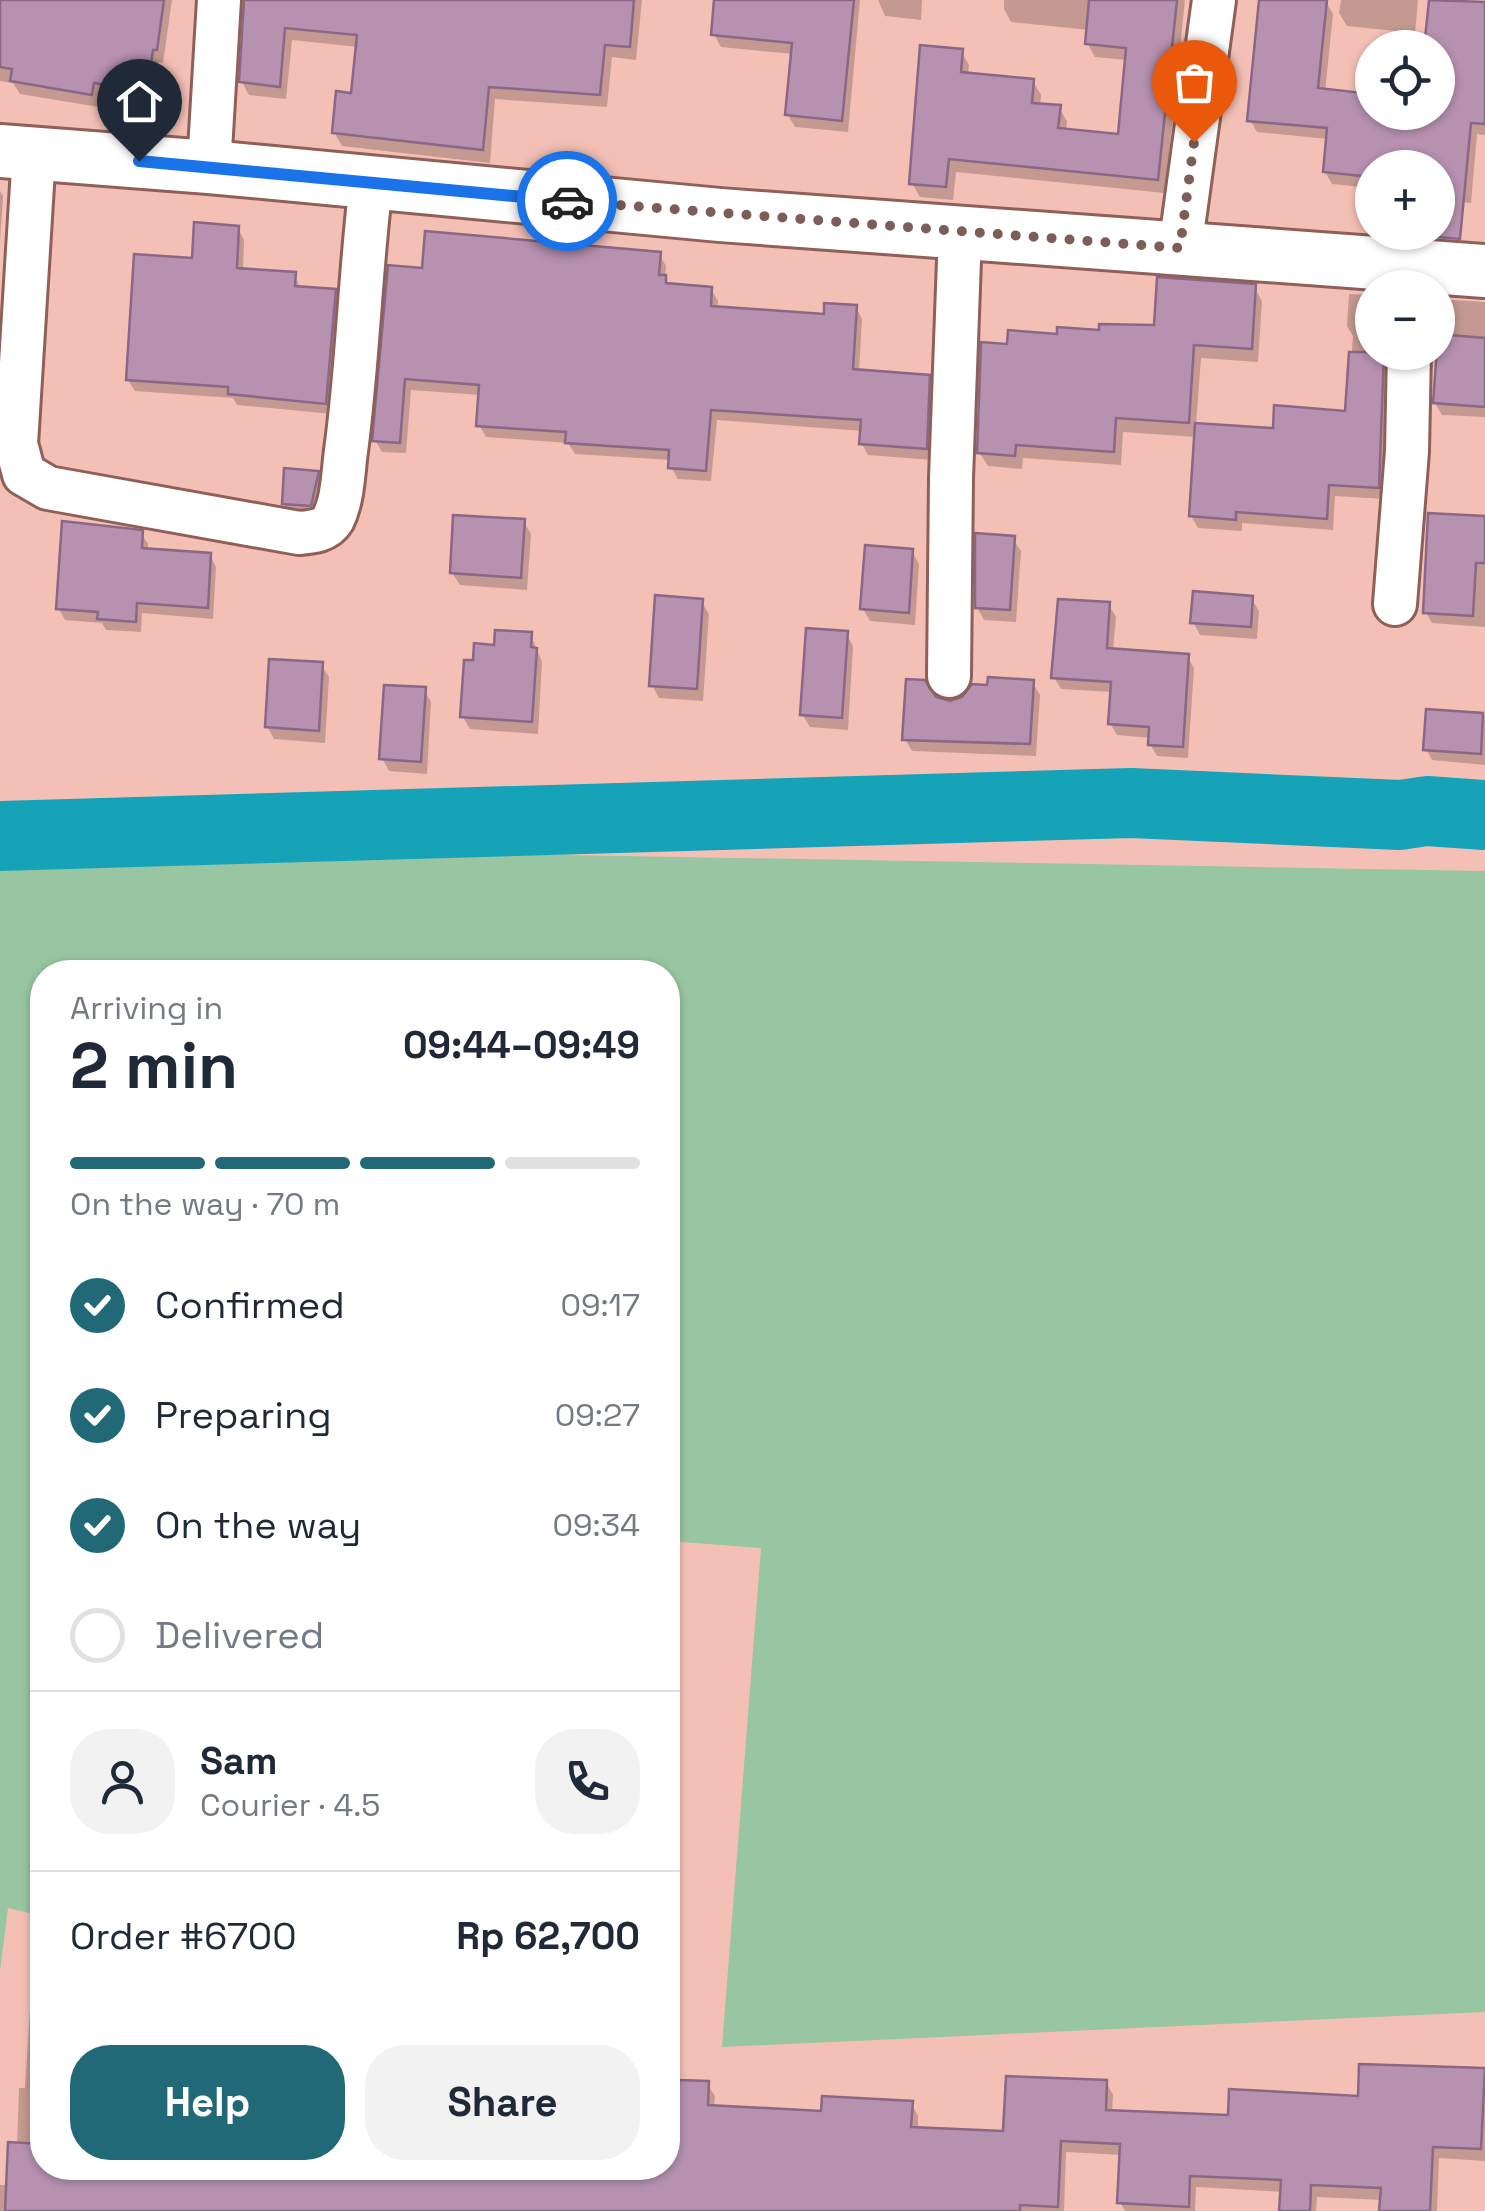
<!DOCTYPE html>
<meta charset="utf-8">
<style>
:root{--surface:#fff;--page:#f2f2f3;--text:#1f2937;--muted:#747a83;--line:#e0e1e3;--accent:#216976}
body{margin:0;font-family:"Space Grotesk",sans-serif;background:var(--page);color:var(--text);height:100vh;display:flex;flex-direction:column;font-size:38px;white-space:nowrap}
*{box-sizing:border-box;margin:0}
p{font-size:32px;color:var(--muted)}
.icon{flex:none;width:55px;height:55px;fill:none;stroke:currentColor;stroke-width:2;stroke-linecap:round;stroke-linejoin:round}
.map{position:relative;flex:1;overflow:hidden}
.details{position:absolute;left:30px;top:960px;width:650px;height:1220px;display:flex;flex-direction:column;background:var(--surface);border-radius:40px;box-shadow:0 2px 8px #0004}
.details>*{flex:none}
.controls{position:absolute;left:1355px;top:30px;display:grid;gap:20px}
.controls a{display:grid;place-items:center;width:100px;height:100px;border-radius:50%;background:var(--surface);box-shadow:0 2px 8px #0004;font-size:50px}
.pin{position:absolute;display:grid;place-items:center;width:85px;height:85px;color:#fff;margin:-102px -42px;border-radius:50% 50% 50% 0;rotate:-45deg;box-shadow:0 0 10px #0007}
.pin .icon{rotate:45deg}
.courier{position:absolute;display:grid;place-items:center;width:100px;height:100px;margin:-50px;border:8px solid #1a73e8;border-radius:50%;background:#fff;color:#222;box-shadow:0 2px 12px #0007}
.head em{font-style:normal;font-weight:700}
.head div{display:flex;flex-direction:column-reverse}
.head{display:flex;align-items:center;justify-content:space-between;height:170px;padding:0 40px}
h1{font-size:65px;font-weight:700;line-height:75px}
.bar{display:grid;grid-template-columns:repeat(4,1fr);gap:15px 10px;align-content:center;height:120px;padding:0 40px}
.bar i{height:12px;border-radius:8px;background:var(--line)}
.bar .active{background:var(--accent)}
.bar p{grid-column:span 4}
.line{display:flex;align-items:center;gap:25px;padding:0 40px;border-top:2px solid var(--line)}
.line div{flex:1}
.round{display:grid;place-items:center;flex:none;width:105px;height:105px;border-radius:40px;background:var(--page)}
ol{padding:0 40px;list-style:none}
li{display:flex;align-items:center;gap:30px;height:110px}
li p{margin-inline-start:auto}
li .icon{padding:10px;border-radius:50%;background:var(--accent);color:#fff;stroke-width:4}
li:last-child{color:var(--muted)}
li i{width:55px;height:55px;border:5px solid var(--line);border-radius:50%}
.button{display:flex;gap:20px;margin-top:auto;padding:20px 40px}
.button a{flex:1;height:115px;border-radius:40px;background:var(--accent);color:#fff;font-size:40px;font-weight:700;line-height:115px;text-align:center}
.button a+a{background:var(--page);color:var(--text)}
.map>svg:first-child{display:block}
</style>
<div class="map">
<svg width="1485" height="2211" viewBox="0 0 1485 2211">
<rect width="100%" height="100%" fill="#f4c0b6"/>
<!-- green -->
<path fill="#98c6a2" d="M0 845 1485 871V2012L722 2047 761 1548 668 1541V972H42V1916L8 1908 0 1971Z"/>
<!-- shadow -->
<g fill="#0003">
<path d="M0 0H172L163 63 159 62 153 103 100 95 99 107 20 94 13 83 0 81Z"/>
<path d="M249 0H642L636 60 612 57 607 107 495 99 490 163 342 146 334 132 354 96 358 47 292 40 286 99 249 95 242 82Z"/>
<path d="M716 0H860L848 132 795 127 788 115 793 54 721 47 714 34Z"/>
<path d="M878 0H922L921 20 885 16Z"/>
<path d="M1004 0H1185L1165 193 956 172 953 200 920 197 912 183 961 52 969 65 968 75 1033 81 1041 95 1040 106 1059 108 1067 121 1066 131 1120 137 1127 60 1095 57 1087 43 1089 30 1011 22 1004 9Z"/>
<path d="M1262 0 1326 2 1333 14 1325 92 1372 96V112H1438V48H1426L1431 0 1485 5V135L1477 134 1471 203 1438 200V168H1372V188L1332 184 1325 172 1328 139 1257 132 1250 120Z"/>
<path d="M1341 0H1418L1415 33 1347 26 1339 13Z"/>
<path d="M0 191 3 196 0 243Z"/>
<path d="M238 228 244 240 243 271 294 275 301 289 334 292 341 303 332 414 237 405 233 398 135 391 128 380 194 260Z"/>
<path d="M659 254 666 266 665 278 670 286 711 289 718 301 717 309 826 317 856 307 862 319 859 372 928 377 935 389 932 460 868 455 862 444 863 431 717 420 711 481 678 479 671 467V460L575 454 568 443 486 437 479 425 481 395 411 390 406 453 382 452 375 440 425 270Z"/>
<path d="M1254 287 1262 301 1258 362 1201 358 1196 426 1275 430 1347 413 1353 336 1347 326 1349 294 1372 295V352H1393L1385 499 1335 496 1333 530 1242 523V531L1198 528 1191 516 1196 437 1123 432 1121 465 1023 458 1022 469 988 466 979 452 1009 346 1059 337 1156 327Z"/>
<path d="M1438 299 1485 302V417L1442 415 1435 403Z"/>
<path d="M317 473 324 486 318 518 291 516 284 504Z"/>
<path d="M1485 519V627L1432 623 1426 612Z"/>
<path d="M524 522 531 534 527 590 460 585 452 573Z"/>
<path d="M141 533 148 544V551L210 555 216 567 213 619 142 613 141 632 106 630 102 623 65 620 59 609Z"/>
<path d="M1013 539 1021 551 1016 622 984 620 977 607Z"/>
<path d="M912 551 919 564 915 625 870 621 863 609Z"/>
<path d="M1251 598 1259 611 1257 639 1200 635 1193 622Z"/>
<path d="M701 601 709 614 703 701 659 698 652 685Z"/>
<path d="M1109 605 1116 617 1113 651 1187 656 1194 668 1188 758 1157 756 1150 744 1151 738 1117 735 1110 723 1112 692 1061 689 1054 677Z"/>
<path d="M846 633 853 646 848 730 810 727 802 714Z"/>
<path d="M531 635 542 662 538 734 470 729 463 717 476 663 496 647Z"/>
<path d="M321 665 329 677 325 743 274 739 267 726Z"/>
<path d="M1033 683 1040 695 1036 756 912 751 905 739 934 699 948 703Z"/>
<path d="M424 690 431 702 427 774 389 771 382 758Z"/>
<path d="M1428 712 1485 716V765L1432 760 1426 749Z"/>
<path d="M32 1978 42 1979V2168H668V2113L680 2114 707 2084 715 2096 714 2108 823 2113 911 2103 918 2116V2130L1005 2134 1106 2082 1113 2095 1112 2112 1231 2117 1360 2099 1362 2067 1485 2071V2161L1439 2158 1437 2211H1382L1383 2200 1317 2197 1316 2211H1282L1283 2192 1196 2187 1195 2211H1125L1120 2202 1122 2155 1066 2152 1064 2211H0V2185H9L17 2145 19 2088H25Z"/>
</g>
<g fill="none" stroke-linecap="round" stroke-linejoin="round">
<!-- river -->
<path stroke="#16a2b7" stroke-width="70" d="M0 836 1131 803 1400 815 1427 811 1485 815"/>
</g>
<!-- building -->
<g fill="#b691b0" stroke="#8a6785" stroke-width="2.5">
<path d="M0 0H164L157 50H153L147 91 94 83 92 95 10 81 12 69 0 67Z"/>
<path d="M244 0H634L630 47 605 45 600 95 489 87 483 150 332 133 336 91 351 93 357 35 285 28 280 87 239 82Z"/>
<path d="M714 0H854L842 121 785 115 792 43 711 35Z"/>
<path d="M1089 0H1177L1158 180 949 159 946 187 909 184 920 45 963 49 961 72 1034 79 1032 103 1061 105 1058 128 1118 134 1126 48 1085 44Z"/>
<path d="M1259 0H1327L1318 88 1372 94V112H1438V48H1424L1429 0 1485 2V124L1471 123 1460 239 1438 237V168H1372V177L1323 172 1327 128 1247 121Z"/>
<path d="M194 222 239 226 237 268 296 272 295 286 336 289 326 404 228 394V387L126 380 134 254 192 258Z"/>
<path d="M425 231 661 252 659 275H666V283L712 287 711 306 824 314V303L857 305 853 369 930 375 927 449 859 444 861 420 711 410 706 471 668 468 669 450 565 443 566 432 476 426 479 385 405 379 400 443 372 441 388 265 422 268Z"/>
<path d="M1157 277 1256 284 1252 349 1194 345 1189 423 1116 418 1114 452 1016 445 1015 456 977 453 981 342 1007 344 1008 330 1057 334V327L1099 330V324L1154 325Z"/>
<path d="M1438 334 1485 338V407L1433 403Z"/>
<path d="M1349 352H1384L1379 488 1329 485 1327 519 1236 512V520L1189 516 1195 423 1273 428 1274 405 1345 411Z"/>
<path d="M284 468 319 471 311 506 282 504Z"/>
<path d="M1428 513 1485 516V563H1476L1473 616 1423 613Z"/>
<path d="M453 515 525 519 521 578 450 573Z"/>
<path d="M62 521 143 530 142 548 211 553 208 608 137 603 136 622 97 619 98 612 56 609Z"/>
<path d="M975 533 1015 536 1010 610 975 608Z"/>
<path d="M865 545 913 549 909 613 860 609Z"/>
<path d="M1193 591 1253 596 1251 627 1190 623Z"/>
<path d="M655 595 703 599 697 689 649 686Z"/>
<path d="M1058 599 1110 602 1107 648 1189 654 1183 747 1148 745 1149 727 1108 724 1111 682 1051 678Z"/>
<path d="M806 628 848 631 842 718 800 715Z"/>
<path d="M495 630 532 632 531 647 537 648 532 722 460 717 464 660H473L474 643 494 645Z"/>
<path d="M269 659 323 662 319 731 265 727Z"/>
<path d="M988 677 1034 680 1030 744 902 740 906 679 925 680 936 697 950 701 962 697 972 684 987 685Z"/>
<path d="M384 685 426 687 421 762 379 759Z"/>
<path d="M1426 709 1483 713 1481 754 1423 750Z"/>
<path d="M1359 2064 1485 2068 1481 2149 1433 2147 1430 2211H1379L1381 2188 1311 2185 1310 2211H1279L1281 2180 1190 2176 1189 2207 1117 2203 1120 2144 1061 2141 1058 2207 1020 2205V2211H5L8 2142 42 2144V2168H588L647 2170 648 2168H668V2150H676L679 2080 709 2081 708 2105 821 2111 822 2096 913 2101 911 2127 1003 2131 1006 2076 1107 2080 1106 2110 1228 2115 1229 2089 1358 2096Z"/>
</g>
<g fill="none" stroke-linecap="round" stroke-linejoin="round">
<defs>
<g id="minor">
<path d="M34 153 16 444 24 474 48 488 299 533C312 532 326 531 333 519 343 499 343 473 346 451 358 362 360 273 371 184"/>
<path d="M209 167 219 0"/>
<path d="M1180 249 1214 0"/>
<path d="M1395 604 1407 451 1409 352"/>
<path d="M949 676 951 478 960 233"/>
</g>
<path id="tertiary" d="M0 151 209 167 720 215 1485 271"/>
</defs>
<!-- minor casing -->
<use href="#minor" stroke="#8e6057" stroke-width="48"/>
<!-- tertiary casing -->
<use href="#tertiary" stroke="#8e6057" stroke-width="58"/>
<!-- minor -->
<use href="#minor" stroke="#fff" stroke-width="42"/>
<!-- tertiary -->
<use href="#tertiary" stroke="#fff" stroke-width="52"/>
</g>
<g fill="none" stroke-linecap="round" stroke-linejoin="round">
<!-- done -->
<path stroke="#7c5d57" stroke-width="10" stroke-dasharray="0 18" d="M567 201 1180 248 1194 142"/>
<!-- route -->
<path stroke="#1a73e8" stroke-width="12" d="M139 161 567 201"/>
</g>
</svg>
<div class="controls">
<a><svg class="icon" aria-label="locate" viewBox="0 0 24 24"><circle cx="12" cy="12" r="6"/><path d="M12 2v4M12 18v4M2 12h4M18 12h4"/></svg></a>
<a>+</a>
<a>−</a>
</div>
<div class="pin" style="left:1194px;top:142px;background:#ea580c"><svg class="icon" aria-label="bag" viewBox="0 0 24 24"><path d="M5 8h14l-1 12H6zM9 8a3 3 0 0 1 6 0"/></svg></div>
<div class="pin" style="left:139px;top:161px;background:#1f2937"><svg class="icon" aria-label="home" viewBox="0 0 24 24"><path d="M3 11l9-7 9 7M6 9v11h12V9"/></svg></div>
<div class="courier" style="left:567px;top:201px"><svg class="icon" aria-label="car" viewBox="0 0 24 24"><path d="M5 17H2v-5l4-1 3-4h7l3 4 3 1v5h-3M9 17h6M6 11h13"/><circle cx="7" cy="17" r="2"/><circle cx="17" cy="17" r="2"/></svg></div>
<section class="details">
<div class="head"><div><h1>2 min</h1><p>Arriving in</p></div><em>09:44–09:49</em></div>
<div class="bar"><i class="active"></i><i class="active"></i><i class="active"></i><i></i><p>On the way · 70 m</p></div>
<ol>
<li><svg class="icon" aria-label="check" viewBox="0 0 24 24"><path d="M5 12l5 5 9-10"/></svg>Confirmed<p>09:17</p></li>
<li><svg class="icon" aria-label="check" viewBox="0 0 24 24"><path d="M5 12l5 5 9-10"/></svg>Preparing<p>09:27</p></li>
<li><svg class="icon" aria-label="check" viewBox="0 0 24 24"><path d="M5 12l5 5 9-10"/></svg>On the way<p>09:34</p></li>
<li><i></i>Delivered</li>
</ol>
<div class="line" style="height:180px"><a class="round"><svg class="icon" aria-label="person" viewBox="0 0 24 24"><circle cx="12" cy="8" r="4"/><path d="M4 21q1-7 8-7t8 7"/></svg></a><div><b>Sam</b><p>Courier · 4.5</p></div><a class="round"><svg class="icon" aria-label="phone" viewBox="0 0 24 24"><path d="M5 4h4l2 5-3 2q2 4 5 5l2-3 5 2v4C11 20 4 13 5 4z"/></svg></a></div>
<div class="line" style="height:130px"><div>Order #6700</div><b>Rp 62,700</b></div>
<div class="button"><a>Help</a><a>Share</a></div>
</section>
</div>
